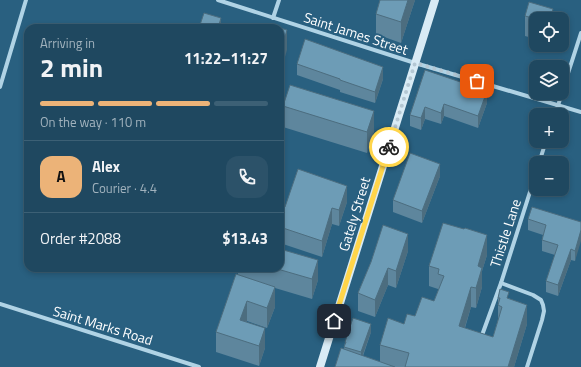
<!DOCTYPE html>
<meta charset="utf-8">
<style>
:root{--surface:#1f4860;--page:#2c5269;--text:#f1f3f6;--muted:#a1b2bd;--line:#3c6075;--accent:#ecb378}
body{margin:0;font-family:"Titillium Web",sans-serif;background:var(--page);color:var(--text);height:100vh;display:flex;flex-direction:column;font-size:15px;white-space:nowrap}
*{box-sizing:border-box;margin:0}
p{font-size:13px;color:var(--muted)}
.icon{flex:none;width:22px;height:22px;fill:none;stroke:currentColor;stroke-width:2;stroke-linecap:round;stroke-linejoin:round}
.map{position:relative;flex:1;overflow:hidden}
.drawer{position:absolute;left:24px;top:24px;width:260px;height:248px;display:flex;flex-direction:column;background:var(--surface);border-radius:12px;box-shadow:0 2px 6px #0003,0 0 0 1px var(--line)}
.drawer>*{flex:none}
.fabs{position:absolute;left:529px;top:12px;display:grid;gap:8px}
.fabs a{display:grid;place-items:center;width:40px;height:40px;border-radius:8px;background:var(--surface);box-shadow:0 2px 6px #0003,0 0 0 1px var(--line);font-size:20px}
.pin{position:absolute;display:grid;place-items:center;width:34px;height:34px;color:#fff;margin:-17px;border-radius:8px;box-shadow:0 2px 6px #0006}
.courier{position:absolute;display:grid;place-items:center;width:40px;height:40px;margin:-20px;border:3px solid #ffd54a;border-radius:50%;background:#fff;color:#222;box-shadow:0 1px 5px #0007}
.headline em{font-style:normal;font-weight:700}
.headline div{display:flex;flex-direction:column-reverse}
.headline{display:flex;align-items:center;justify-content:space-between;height:68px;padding:0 16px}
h1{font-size:26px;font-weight:700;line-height:30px}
.bar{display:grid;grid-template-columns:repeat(4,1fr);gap:6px 4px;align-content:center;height:48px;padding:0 16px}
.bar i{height:5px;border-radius:3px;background:var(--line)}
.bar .current{background:var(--accent)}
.bar p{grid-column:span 4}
.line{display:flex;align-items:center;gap:10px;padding:0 16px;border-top:1px solid var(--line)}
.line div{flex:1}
.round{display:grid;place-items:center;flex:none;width:42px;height:42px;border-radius:12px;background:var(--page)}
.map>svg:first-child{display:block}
</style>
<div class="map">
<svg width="581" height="367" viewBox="0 0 581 367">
<rect width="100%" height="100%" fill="#296080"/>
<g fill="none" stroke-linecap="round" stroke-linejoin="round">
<!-- street -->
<g stroke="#b0d3e5" stroke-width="4">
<path d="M218 0 415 63 581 112"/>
<path d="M273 18 279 0"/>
<path d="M0 87 26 0"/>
<path d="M562 92 581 33"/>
<path d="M555 115 562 93"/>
<path d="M539 163 546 141"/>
<path d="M501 283 533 295 541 300 543 305 544 311 542 320 527 367"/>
<path d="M0 304 199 367"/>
<path d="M481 338 501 283 536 173"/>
</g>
<!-- secondary -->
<path stroke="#d9ebf5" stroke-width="8" d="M320 367 435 0"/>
</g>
<!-- wall -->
<g fill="#5e869d">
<path d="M415 0 401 43 376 34V14Z"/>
<path d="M525 16 553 19H536V39L525 36Z"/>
<path d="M297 64 383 79 375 103 340 92V90L297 75Z"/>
<path d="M425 70 487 103 478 128 444 116 441 124 425 119 421 130 410 126V115Z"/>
<path d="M283 106 374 131 367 153 283 127Z"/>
<path d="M440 176 422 223 393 212V200Z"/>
<path d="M347 202 339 226 332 224 322 257 280 243V206L285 207Z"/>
<path d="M528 219 581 222 575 261 571 260 558 296 546 292V281L555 255 542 251V240L543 235 528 230Z"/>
<path d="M408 251 396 288 388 285 375 317 358 311V293L371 262Z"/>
<path d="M487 255 482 271V287L476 308 471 307 465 328 493 337 498 320V298H509L527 324 514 367H335L344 349 345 342 371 332 363 356 380 362V345L404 324 415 316 434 301 438 291V289L429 286V266Z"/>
<path d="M238 268H280L318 280 312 299 275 288V307L267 328 247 321V322L265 348 259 366 216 352V332L238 274Z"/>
</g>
<!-- shaded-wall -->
<g fill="#4c6d7f">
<path d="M408 0H415L401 43V22Z"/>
<path d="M553 9V19H550Z"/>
<path d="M221 18V28H218Z"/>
<path d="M287 30V50L280 74V54Z"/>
<path d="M383 67V79L375 103V92Z"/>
<path d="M487 91V103L478 128V116Z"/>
<path d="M444 104V116L441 124V113Z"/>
<path d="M425 107V119L421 130V118Z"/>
<path d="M374 111V131L367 153V132Z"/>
<path d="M440 164V176L422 223V211Z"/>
<path d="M347 186V202L339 226V210Z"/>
<path d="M332 208V224L322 257V241Z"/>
<path d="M581 230V241L575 261V251Z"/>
<path d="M408 234V251L396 288V271Z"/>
<path d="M487 235V255L482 271V287L476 308V288L478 266Z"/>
<path d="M571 249V260L558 296V285Z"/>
<path d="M318 260V280L312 299V279Z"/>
<path d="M388 268V285L375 317V300Z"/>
<path d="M275 287V307L267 328V308Z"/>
<path d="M471 287V307L459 346V326Z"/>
<path d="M247 301V321L240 340V320Z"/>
<path d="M527 305V324L514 367H508Z"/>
<path d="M371 324V332L361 360V352Z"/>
<path d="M265 328V348L259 366V346Z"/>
</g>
<!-- building -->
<g fill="#6d9cb6" stroke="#4c6d7f">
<path d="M380 0H408L401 22 376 14Z"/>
<path d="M529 2 553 9 550 19H536L525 16Z"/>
<path d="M204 13 221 18 218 28H199Z"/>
<path d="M270 25 280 28H269Z"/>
<path d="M280 28 287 30 280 54Z"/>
<path d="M305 39 383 67 375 92 340 80V79L297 64Z"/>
<path d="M425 70 487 91 478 116 444 104 441 113 425 107 421 118 410 115Z"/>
<path d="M290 85 374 111 367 132 283 106Z"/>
<path d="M410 153 440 164 422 211 393 200Z"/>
<path d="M298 169 347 186 339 210 332 208 322 241 280 227V206L285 207Z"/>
<path d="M532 207 581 222V230L575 251 571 249 558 285 546 281 558 245 542 240 546 225 528 219Z"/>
<path d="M443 223 464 229 465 228 487 235 478 266 482 268 476 288 471 287 459 326 493 337 502 307 498 305 500 298H498L500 289 509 292 507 298 527 305 508 367H405L409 353 380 345 388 318 404 324 407 314 415 316 422 297 434 301 444 276 438 274 439 269 429 266Z"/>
<path d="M383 225 408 234 396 271 388 268 375 300 358 293 371 262Z"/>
<path d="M280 249 318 260 312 279 274 268H280Z"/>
<path d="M236 274 275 287 267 308 247 301 240 320 265 328 259 346 216 332Z"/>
<path d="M353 318 371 324 361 352 344 347 346 342H345Z"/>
<path d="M341 348 395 367H335Z"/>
</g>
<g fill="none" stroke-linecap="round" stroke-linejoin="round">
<!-- done -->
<path stroke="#b4c7d3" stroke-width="4" stroke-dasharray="0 7.2" d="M389 147 415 63 477 81"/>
<!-- route -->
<path stroke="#ffd54a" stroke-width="5" d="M334 321 389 147"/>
</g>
<g text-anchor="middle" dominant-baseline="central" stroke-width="4" stroke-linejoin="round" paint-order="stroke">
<!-- street labels -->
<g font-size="14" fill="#fff" stroke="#296080">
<text transform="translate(356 33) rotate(18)">Saint James Street</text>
<text transform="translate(354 214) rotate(-73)">Gately Street</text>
<text transform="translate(505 233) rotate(-72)">Thistle Lane</text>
<text transform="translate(103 325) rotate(17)">Saint Marks Road</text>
</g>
</g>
</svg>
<div class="fabs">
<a><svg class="icon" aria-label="locate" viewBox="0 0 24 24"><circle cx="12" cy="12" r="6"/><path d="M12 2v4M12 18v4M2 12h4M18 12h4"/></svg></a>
<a><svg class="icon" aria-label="layers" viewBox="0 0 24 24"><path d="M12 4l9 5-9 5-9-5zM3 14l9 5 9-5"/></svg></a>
<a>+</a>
<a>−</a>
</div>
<div class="pin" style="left:477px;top:81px;background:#ea580c"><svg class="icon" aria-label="bag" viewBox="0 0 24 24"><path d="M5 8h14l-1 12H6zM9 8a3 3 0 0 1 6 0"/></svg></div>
<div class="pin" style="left:334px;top:321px;background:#1f2937"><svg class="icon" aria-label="home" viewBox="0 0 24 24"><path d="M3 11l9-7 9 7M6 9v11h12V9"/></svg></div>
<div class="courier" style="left:389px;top:147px"><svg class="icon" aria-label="bike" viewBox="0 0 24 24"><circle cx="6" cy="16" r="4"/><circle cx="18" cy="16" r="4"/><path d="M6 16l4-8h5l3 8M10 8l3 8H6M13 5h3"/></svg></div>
<section class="drawer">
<div class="headline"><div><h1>2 min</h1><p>Arriving in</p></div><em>11:22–11:27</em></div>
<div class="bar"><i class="current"></i><i class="current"></i><i class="current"></i><i></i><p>On the way · 110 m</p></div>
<div class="line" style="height:72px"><b class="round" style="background:var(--accent);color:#111">A</b><div><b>Alex</b><p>Courier · 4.4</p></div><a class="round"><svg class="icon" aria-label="phone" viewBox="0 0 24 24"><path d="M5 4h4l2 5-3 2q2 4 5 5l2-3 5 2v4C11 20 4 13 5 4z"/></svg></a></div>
<div class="line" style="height:52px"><div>Order #2088</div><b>$13.43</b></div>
</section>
</div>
